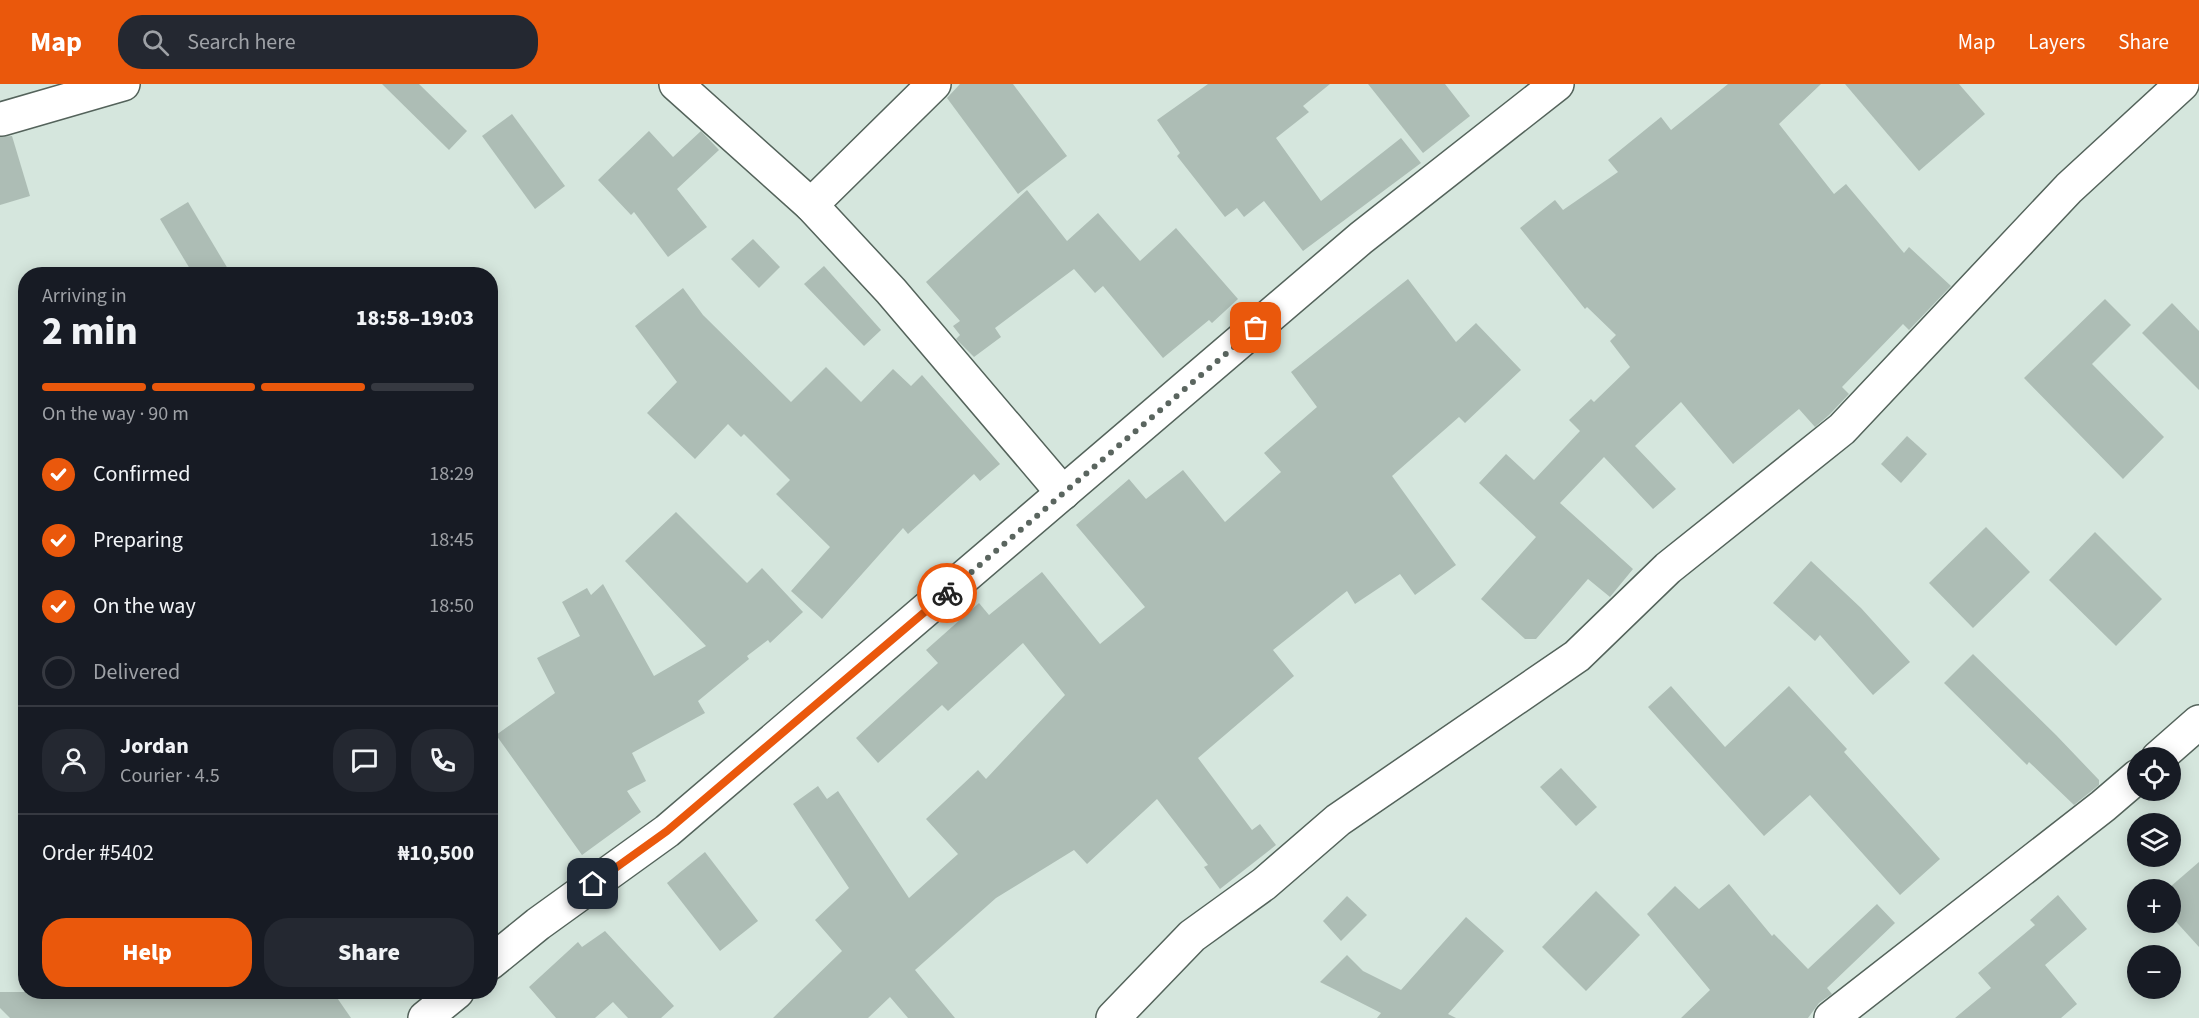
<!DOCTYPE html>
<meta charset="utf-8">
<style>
:root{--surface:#171b24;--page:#242831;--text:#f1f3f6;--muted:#9ea1a6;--line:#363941;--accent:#ea580c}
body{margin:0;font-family:"Source Sans 3",sans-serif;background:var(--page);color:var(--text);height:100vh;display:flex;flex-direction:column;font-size:22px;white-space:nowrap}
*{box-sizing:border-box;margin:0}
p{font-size:20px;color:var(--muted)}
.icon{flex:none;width:33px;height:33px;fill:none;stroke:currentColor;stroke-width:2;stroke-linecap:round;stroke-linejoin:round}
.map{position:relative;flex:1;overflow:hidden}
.drawer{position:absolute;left:18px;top:183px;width:480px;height:732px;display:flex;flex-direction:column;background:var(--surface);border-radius:24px;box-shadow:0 3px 15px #0003}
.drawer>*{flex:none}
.fabs{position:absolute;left:2127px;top:663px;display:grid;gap:12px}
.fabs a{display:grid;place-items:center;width:54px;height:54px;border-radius:50%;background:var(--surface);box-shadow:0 3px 15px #0003;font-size:30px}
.pin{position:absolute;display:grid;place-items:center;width:51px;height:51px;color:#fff;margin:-26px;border-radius:12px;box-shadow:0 3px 9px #0006}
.courier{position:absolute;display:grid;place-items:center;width:60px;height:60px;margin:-30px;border:4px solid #ea580c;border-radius:50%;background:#fff;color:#222;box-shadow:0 2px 8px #0007}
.overview em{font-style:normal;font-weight:800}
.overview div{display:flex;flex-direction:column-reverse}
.overview{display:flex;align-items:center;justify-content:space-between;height:102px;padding:0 24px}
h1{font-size:39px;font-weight:800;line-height:45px}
.bar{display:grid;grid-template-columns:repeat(4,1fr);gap:9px 6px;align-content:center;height:72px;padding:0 24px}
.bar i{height:8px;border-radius:4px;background:var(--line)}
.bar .on{background:var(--accent)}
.bar p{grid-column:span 4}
.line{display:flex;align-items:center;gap:15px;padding:0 24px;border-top:2px solid var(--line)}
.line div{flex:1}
.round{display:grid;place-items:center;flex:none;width:63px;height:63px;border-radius:24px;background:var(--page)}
ol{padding:0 24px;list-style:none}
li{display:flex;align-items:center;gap:18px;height:66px}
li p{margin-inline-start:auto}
li .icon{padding:6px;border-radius:50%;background:var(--accent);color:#fff;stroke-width:4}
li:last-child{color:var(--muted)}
li i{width:33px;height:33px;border:3px solid var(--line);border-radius:50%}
.button{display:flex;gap:12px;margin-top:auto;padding:12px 24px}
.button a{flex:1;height:69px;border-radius:24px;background:var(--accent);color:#fff;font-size:24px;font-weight:800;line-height:69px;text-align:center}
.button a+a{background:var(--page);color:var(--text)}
header{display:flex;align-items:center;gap:36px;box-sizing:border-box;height:84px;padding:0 30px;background:var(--accent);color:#fff}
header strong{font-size:28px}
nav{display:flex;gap:33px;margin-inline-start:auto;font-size:21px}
.search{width:420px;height:54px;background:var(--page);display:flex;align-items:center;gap:15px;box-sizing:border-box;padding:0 21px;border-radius:24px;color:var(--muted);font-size:22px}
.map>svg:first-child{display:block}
</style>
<header>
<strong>Map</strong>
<div class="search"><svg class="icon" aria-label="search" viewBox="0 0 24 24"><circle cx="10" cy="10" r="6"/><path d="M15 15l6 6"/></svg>Search here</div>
<nav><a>Map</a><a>Layers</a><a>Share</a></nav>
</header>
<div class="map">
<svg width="2199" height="934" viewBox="0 0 2199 934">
<rect width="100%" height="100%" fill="#d5e6dd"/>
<!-- building -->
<g fill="#adbdb5">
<path d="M382 0H419L467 47 449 66Z"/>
<path d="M960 0H1013L1067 72 1018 110 947 14Z"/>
<path d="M1208 0H1330L1303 22 1309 28 1276 54 1321 117 1401 54 1421 79 1303 167 1264 117 1244 133 1237 124 1225 133 1177 72 1180 69 1157 36Z"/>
<path d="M1368 0H1445L1470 32 1423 69Z"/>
<path d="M1728 0H1821L1779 40 1834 110 1846 100 1904 169 1909 163 1951 202 1909 246 1903 240 1842 303 1849 310 1829 331 1815 343 1799 325 1733 380 1681 318 1635 362 1676 405 1653 425 1604 373 1560 419 1633 485 1610 513 1588 495 1536 555H1525L1481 515 1536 453 1479 399 1506 370 1534 396 1580 347 1569 336 1591 315 1594 318 1630 283 1610 257 1616 251 1587 223 1585 225 1520 144 1555 116 1563 126 1618 88 1608 76 1661 33 1671 46Z"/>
<path d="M1845 0H1959L1985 30 1919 87Z"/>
<path d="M512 30 565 102 535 125 482 52Z"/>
<path d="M649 47 673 73 701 47 719 66 677 105 707 143 668 173 634 128 631 131 598 96Z"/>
<path d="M12 52 30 112 0 121V53Z"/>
<path d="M1027 106 1067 157 1098 129 1140 177 1176 144 1238 215 1212 239 1209 236 1163 274 1103 202 1095 209 1074 185 995 244 1001 253 974 273 956 255 960 251 953 242 960 237 926 198Z"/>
<path d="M188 118 231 190H193L160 135Z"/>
<path d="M753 155 780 183 759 204 731 175Z"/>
<path d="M824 182 881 246 864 262 804 200Z"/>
<path d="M1408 195 1456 258 1476 239 1521 286 1465 339 1459 333 1392 392 1456 481 1415 511 1400 490 1355 520 1347 507 1273 566 1294 592 1198 674 1252 746 1260 740 1276 761 1220 805 1204 783 1208 781 1157 715 1087 780 1074 766 996 814 915 886 955 934H908L890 913 868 934H773L842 867 815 836 849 804 793 720 818 702 827 715 838 707 909 814 958 770 926 735 978 686 986 695 1065 611 1023 559 948 627 942 621 878 679 856 654 938 579 926 566 979 519 989 531 1042 488 1100 560 1145 523 1076 441 1129 395 1146 415 1183 386 1225 438 1281 388 1264 369 1317 323 1291 288Z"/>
<path d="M683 204 703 231 791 318 826 283 861 318 893 285 911 302 922 291 1000 380 980 397 974 390 908 450 903 444 822 535 791 507 830 463 776 410 790 396 744 350 741 353 728 340 695 375 647 329 677 298 635 242Z"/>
<path d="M2105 215 2131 241 2092 280 2164 353 2123 395 2024 294Z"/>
<path d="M2172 219 2199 247V306L2142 249Z"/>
<path d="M1907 352 1927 370 1901 399 1881 380Z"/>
<path d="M676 428 747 499 762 484 803 528 770 559 768 556 747 572 749 575 698 617 705 629 632 669 646 697 627 707 641 728 582 771 496 651 555 609 537 574 580 552 562 518 587 504 591 511 603 500 654 592 706 562 625 477Z"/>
<path d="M1986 443 2030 488 1973 544 1929 499Z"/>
<path d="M2095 448 2162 515 2116 562 2049 496Z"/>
<path d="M1811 477 1861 524 1910 578 1873 611 1820 551 1815 557 1773 519Z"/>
<path d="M1973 570 2056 651 2099 696V701L2074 721 2029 678 2027 681 1944 599Z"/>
<path d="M1671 602 1725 663 1789 602 1847 665 1844 668 1940 775 1900 811 1810 711 1764 752 1648 623Z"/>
<path d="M1561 684 1597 723 1576 742 1540 703Z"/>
<path d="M705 768 758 837 720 867 667 799Z"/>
<path d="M2199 778V863L2170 831V803Z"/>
<path d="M1729 800 1772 852 1774 850 1808 885 1877 820 1895 839 1827 904 1832 910 1819 919 1808 934H1681L1710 906 1647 830 1675 802 1699 825Z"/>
<path d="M1596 807 1640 851 1586 907 1542 863Z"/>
<path d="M2058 811 2087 845 2045 881 2077 920 2061 934H1955L1991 904 1978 889 2035 841 2030 836Z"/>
<path d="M1347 812 1367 831 1341 857 1323 837Z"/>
<path d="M1466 833 1504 867 1448 930 1456 934H1377L1381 929 1320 898 1347 871 1363 887 1401 906Z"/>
<path d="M605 847 674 922 661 934H628L613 918 595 934H556L529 903 578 858 582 863Z"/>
<path d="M0 908H333L351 934H10L0 924Z"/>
</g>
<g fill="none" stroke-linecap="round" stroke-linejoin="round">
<defs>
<g id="street">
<path d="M676 0 811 121"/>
<path d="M934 0 811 121 891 207 1063 409"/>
<path d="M2 35 123 0"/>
<path d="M2158 674 2199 638"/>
<path d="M490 879 538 840 667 747 1361 154 1557 0"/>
<path d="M425 934 457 908"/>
<path d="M1113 934 1192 852 1264 800 1338 736 1577 572 1668 484 1842 345 2069 104 2182 0"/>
<path d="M1831 934 2103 722 2138 692"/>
</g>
</defs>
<!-- street casing -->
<use href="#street" stroke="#54635b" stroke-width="36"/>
<!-- street -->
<use href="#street" stroke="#fff" stroke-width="33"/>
</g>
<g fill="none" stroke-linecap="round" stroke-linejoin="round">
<!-- done -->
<path stroke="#5a655f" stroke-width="6" stroke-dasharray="0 10.8" d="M947 509 1256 244"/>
<!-- route -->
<path stroke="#ea580c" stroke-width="8" d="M593 800 667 747 947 509"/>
</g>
</svg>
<div class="fabs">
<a><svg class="icon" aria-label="locate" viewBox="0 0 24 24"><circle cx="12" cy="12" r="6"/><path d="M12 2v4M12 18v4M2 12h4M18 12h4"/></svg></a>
<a><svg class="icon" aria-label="layers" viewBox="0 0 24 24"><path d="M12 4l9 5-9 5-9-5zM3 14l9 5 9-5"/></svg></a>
<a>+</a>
<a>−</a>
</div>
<div class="pin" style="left:1256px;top:244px;background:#ea580c"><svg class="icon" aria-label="bag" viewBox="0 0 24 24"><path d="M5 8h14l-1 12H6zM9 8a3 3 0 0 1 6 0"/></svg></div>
<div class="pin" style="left:593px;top:800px;background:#1f2937"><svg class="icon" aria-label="home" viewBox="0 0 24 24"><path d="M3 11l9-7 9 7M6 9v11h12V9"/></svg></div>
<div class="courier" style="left:947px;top:509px"><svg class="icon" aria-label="bike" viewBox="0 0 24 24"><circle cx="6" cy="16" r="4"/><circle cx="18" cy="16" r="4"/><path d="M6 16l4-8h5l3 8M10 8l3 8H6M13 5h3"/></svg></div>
<section class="drawer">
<div class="overview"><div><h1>2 min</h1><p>Arriving in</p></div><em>18:58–19:03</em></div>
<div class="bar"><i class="on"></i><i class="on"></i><i class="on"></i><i></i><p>On the way · 90 m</p></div>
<ol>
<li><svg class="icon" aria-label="check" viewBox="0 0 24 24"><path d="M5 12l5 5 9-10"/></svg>Confirmed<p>18:29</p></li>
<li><svg class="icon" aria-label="check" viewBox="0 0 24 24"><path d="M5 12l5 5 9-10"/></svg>Preparing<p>18:45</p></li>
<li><svg class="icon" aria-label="check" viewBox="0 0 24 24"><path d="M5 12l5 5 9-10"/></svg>On the way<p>18:50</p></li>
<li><i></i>Delivered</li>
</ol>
<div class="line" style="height:108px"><a class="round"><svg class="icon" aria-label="person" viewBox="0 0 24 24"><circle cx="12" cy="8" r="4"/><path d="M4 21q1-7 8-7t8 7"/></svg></a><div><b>Jordan</b><p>Courier · 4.5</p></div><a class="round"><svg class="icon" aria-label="chat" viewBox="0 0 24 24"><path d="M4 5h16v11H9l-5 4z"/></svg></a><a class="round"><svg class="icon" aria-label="phone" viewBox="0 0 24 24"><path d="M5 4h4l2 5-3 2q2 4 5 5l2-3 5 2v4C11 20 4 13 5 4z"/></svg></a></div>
<div class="line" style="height:78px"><div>Order #5402</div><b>₦10,500</b></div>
<div class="button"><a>Help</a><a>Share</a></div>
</section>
</div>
